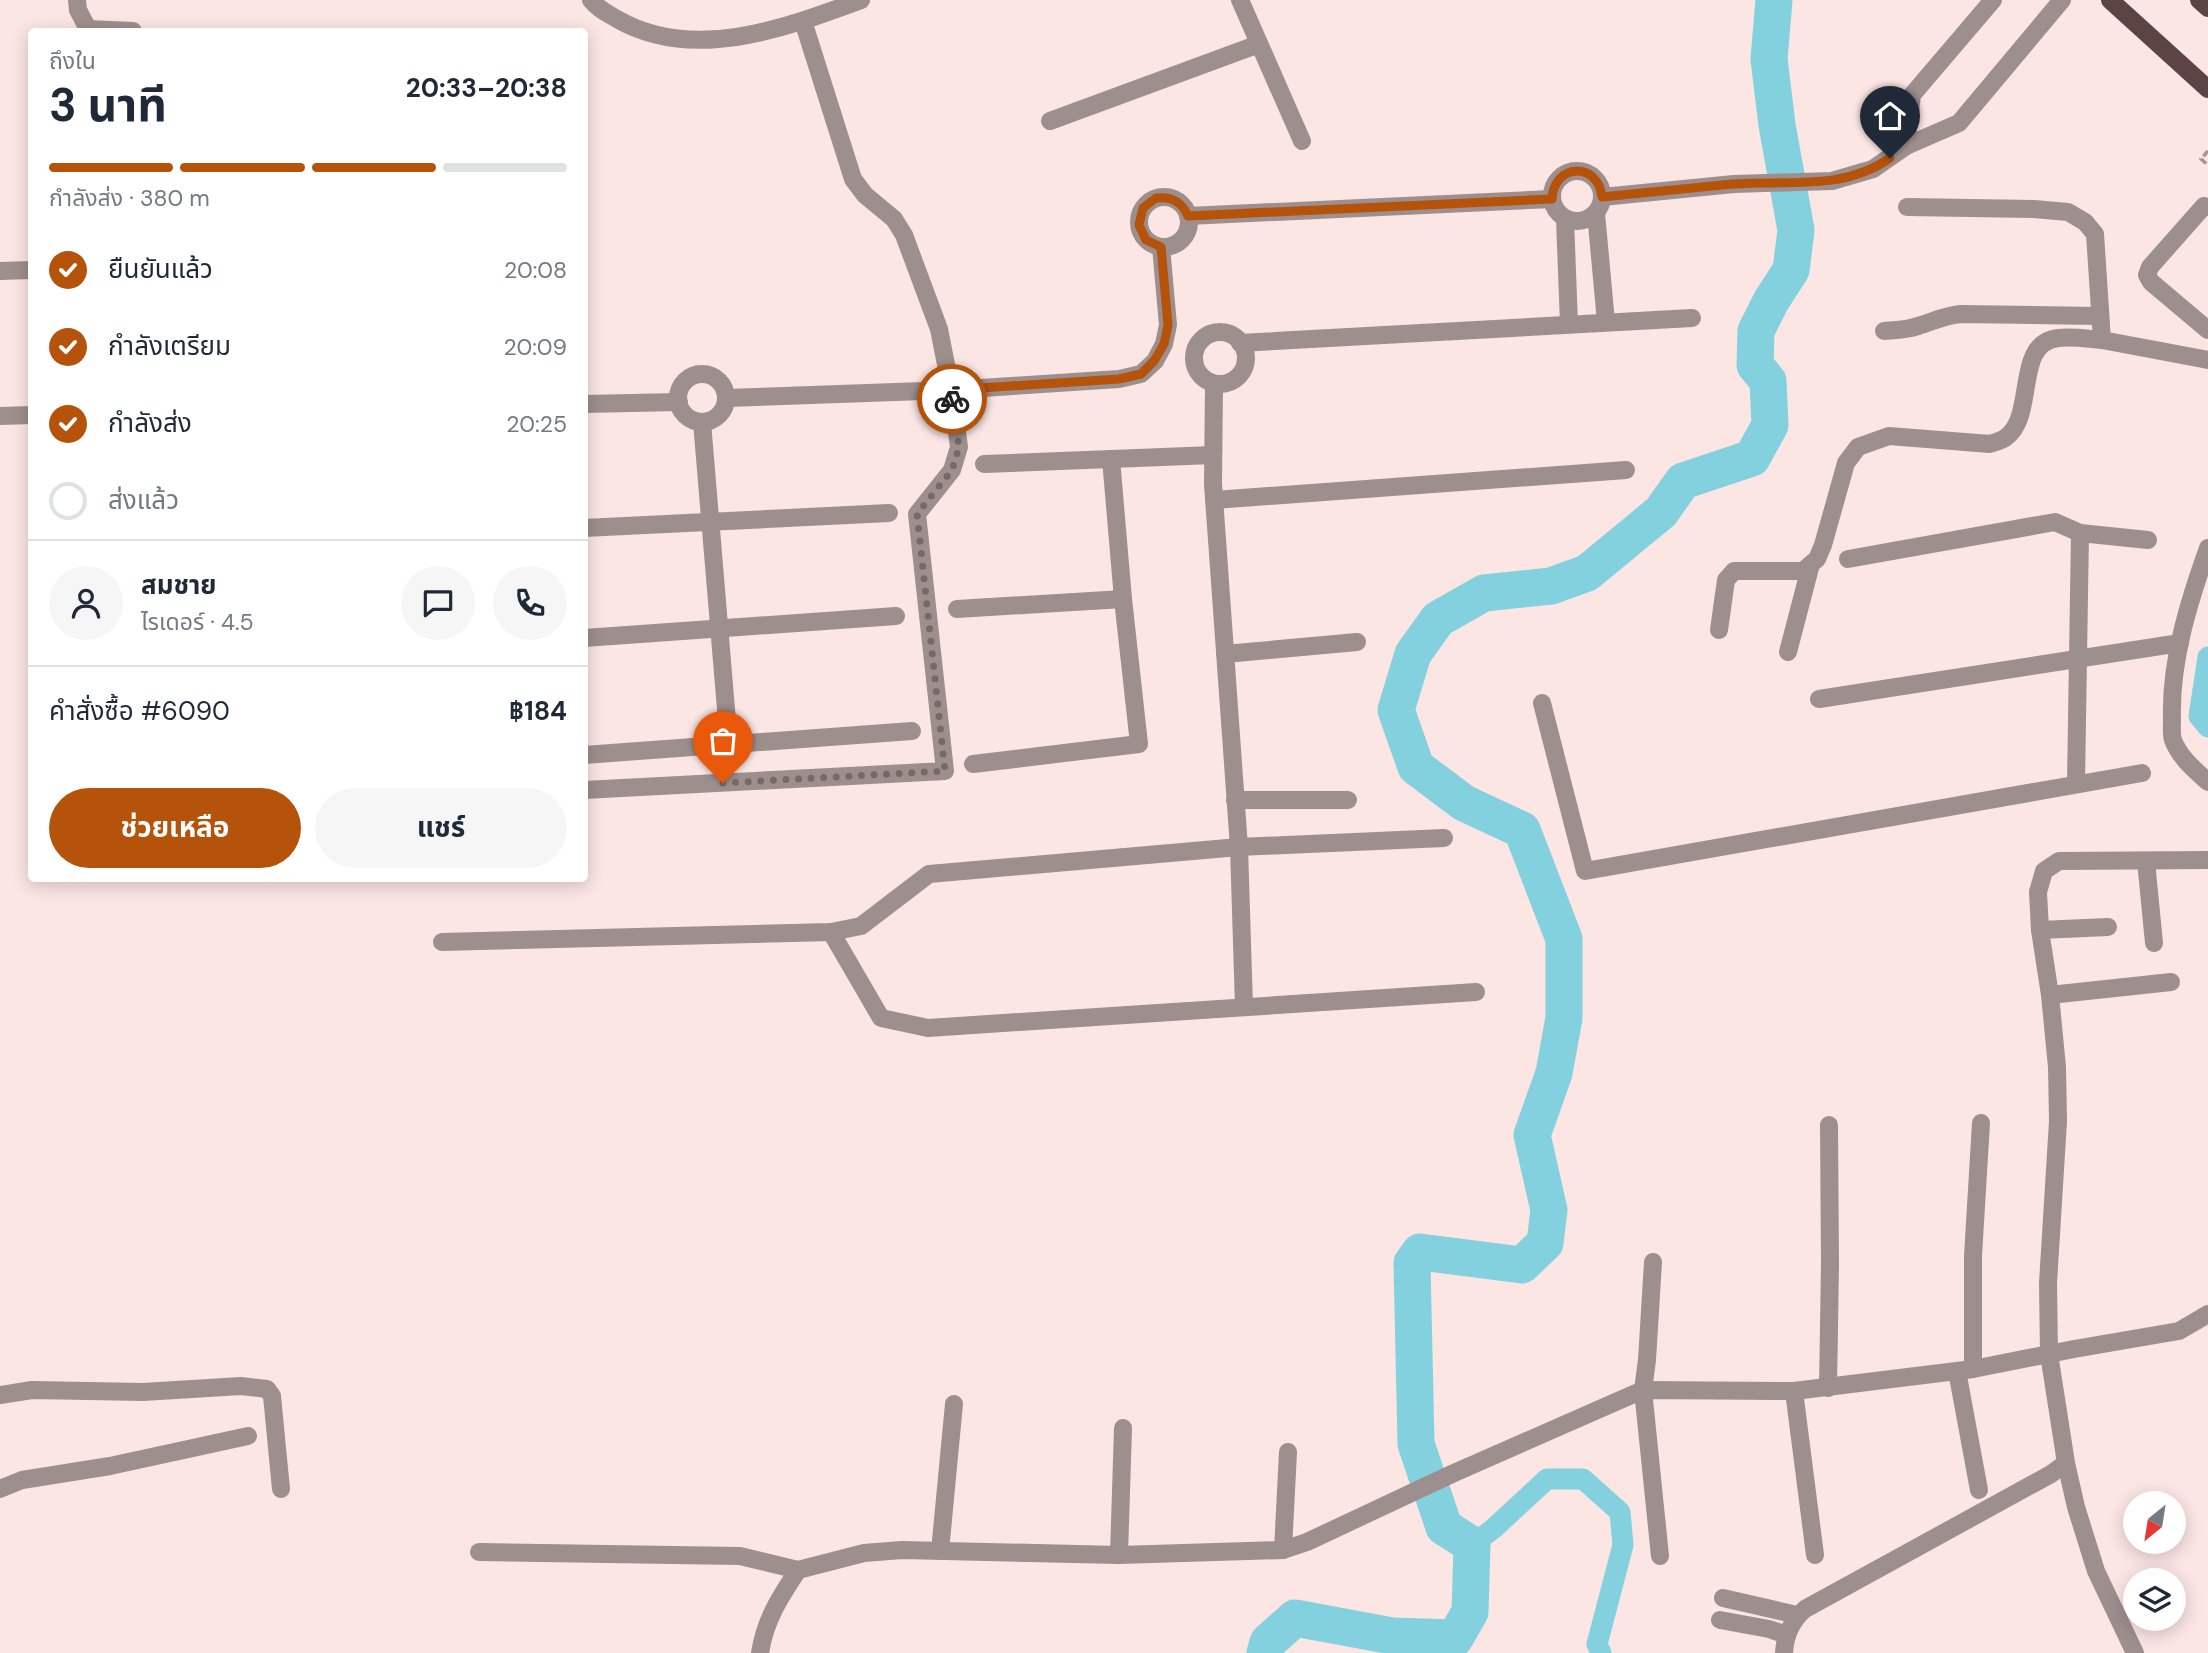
<!DOCTYPE html>
<html lang="th">
<meta charset="utf-8">
<style>
:root{--surface:#fff;--page:#f6f6f7;--text:#1f2937;--muted:#747a83;--line:#e0e1e3;--accent:#b45309}
body{margin:0;font-family:"DM Sans","Noto Sans Thai",sans-serif;background:var(--page);color:var(--text);height:100vh;display:flex;flex-direction:column;font-size:26px;white-space:nowrap}
*{box-sizing:border-box;margin:0}
p{font-size:23px;color:var(--muted)}
.icon{flex:none;width:38px;height:38px;fill:none;stroke:currentColor;stroke-width:2;stroke-linecap:round;stroke-linejoin:round}
.map{position:relative;flex:1;overflow:hidden}
.details{position:absolute;left:28px;top:28px;width:560px;height:854px;display:flex;flex-direction:column;background:var(--surface);border-radius:7px;box-shadow:0 4px 18px #0003}
.details>*{flex:none}
.needle{width:46px;rotate:210deg}
.tools{position:absolute;left:2123px;top:1491px;display:grid;gap:14px}
.tools a{display:grid;place-items:center;width:63px;height:63px;border-radius:50%;background:var(--surface);box-shadow:0 4px 18px #0003;font-size:35px}
.pin{position:absolute;display:grid;place-items:center;width:60px;height:60px;color:#fff;margin:-72px -30px;border-radius:50% 50% 50% 0;rotate:-45deg;box-shadow:0 0 7px #0007}
.pin .icon{rotate:45deg}
.courier{position:absolute;display:grid;place-items:center;width:70px;height:70px;margin:-35px;border:5px solid #b45309;border-radius:50%;background:#fff;color:#222;box-shadow:0 2px 9px #0007}
.headline em{font-style:normal;font-weight:700}
.headline div{display:flex;flex-direction:column-reverse}
.headline{display:flex;align-items:center;justify-content:space-between;height:119px;padding:0 21px}
h1{font-size:46px;font-weight:700;line-height:52px}
.bar{display:grid;grid-template-columns:repeat(4,1fr);gap:10px 7px;align-content:center;height:84px;padding:0 21px}
.bar i{height:9px;border-radius:5px;background:var(--line)}
.bar .selected{background:var(--accent)}
.bar p{grid-column:span 4}
.line{display:flex;align-items:center;gap:18px;padding:0 21px;border-top:2px solid var(--line)}
.line div{flex:1}
.round{display:grid;place-items:center;flex:none;width:74px;height:74px;border-radius:37px;background:var(--page)}
ol{padding:0 21px;list-style:none}
li{display:flex;align-items:center;gap:21px;height:77px}
li p{margin-inline-start:auto}
li .icon{padding:7px;border-radius:50%;background:var(--accent);color:#fff;stroke-width:4}
li:last-child{color:var(--muted)}
li i{width:38px;height:38px;border:4px solid var(--line);border-radius:50%}
.button{display:flex;gap:14px;margin-top:auto;padding:14px 21px}
.button a{flex:1;height:80px;border-radius:42px;background:var(--accent);color:#fff;font-size:28px;font-weight:700;line-height:80px;text-align:center}
.button a+a{background:var(--page);color:var(--text)}
.map>svg:first-child{display:block}
</style>
<div class="map">
<svg width="2208" height="1653" viewBox="0 0 2208 1653">
<rect width="100%" height="100%" fill="#fbe6e4"/>
<g fill="none" stroke-linecap="round" stroke-linejoin="round">
<!-- canal -->
<g stroke="#83d0df" stroke-width="21">
<path d="M2208 657 2199 716 2208 727"/>
<path d="M1472 1545 1493 1529 1547 1479H1583L1620 1512 1623 1545 1597 1644 1601 1653"/>
</g>
<!-- river -->
<path stroke="#83d0df" stroke-width="37" d="M1265 1653 1268 1642 1295 1618 1392 1636 1455 1638 1470 1612 1472 1545 1444 1527 1416 1444 1412 1263 1420 1252 1522 1265 1545 1243 1549 1210 1532 1135 1554 1073 1564 1018V939L1522 830 1464 803 1416 767 1396 710 1413 654 1438 619 1484 593 1551 586 1587 573 1661 512 1683 481 1752 458 1770 425 1768 381 1755 365 1756 331 1771 301 1791 270 1796 230 1777 125 1769 59 1774 0"/>
<!-- path -->
<path stroke="#a79593" stroke-width="3.5" stroke-dasharray="7 3.5" stroke-linecap="butt" d="M2208 151 2201 159 2208 165"/>
<!-- minor -->
<g stroke="#9d8f8d" stroke-width="18">
<path d="M77 0 78 10 88 29 133 31"/>
<path d="M591 0C598 9 607 13 617 19 693 63 785 28 861 0"/>
<path d="M1240 0 1302 141"/>
<path d="M1993 0 1912 95 1906 146 1959 123 2062 0"/>
<path d="M1050 121 1259 44"/>
<circle cx="1577" cy="196" r="25"/>
<path d="M1602 197 1734 184 1832 181 1873 169 1906 146"/>
<circle cx="1164" cy="222" r="25"/>
<path d="M1907 207 2034 209 2068 212 2085 222 2095 234 2102 340 2208 360"/>
<path d="M2208 207 2204 206 2150 267 2147 275 2151 282 2208 330"/>
<path d="M1596 213 1606 322"/>
<path d="M1188 216 1552 199"/>
<path d="M1565 219 1569 324"/>
<path d="M0 271 32 270"/>
<path d="M1884 331C1896 330 1907 330 1918 326 1935 321 1942 316 1961 314L2099 316"/>
<circle cx="1220" cy="358" r="26"/>
<path d="M1240 343 1692 318"/>
<circle cx="702" cy="398" r="24"/>
<path d="M1214 384 1213 484 1239 847 1244 1007"/>
<path d="M726 398 951 390 1119 379 1141 374 1155 361 1164 344 1168 325 1161 247"/>
<path d="M584 404 679 402"/>
<path d="M0 416 32 415"/>
<path d="M702 422 729 745"/>
<path d="M984 464 1213 455"/>
<path d="M1214 500 1626 470"/>
<path d="M584 528 889 513"/>
<path d="M2208 548C2189 601 2170 662 2172 719 2172 725 2171 734 2173 740 2180 758 2194 769 2208 782"/>
<path d="M1848 559 2055 522 2080 533 2148 540"/>
<path d="M957 609 1123 599"/>
<path d="M1719 630 1726 580 1734 571H1803L1817 559 1823 545 1846 463 1858 447 1889 436 1990 444C1995 442 2001 441 2005 438 2037 417 2013 343 2058 338 2072 336 2088 339 2102 340"/>
<path d="M584 638 896 616"/>
<path d="M1788 652 1811 564"/>
<path d="M1225 654 1357 642"/>
<path d="M1819 699 2180 643"/>
<path d="M1542 703 1585 871 2142 773"/>
<path d="M584 755 912 731"/>
<path d="M973 764 1139 744 1123 599 1111 459"/>
<path d="M2076 783 2080 533"/>
<path d="M584 790 945 771 917 514 952 470 959 447 951 390 939 329 904 235 894 219 865 195 853 179 803 21"/>
<path d="M1235 800H1348"/>
<path d="M2146 861 2154 943"/>
<path d="M2040 930 2108 927"/>
<path d="M831 932 881 1018 928 1028 1476 992"/>
<path d="M442 942 831 932 861 926 929 874 1239 847 1444 838"/>
<path d="M2050 995 2171 982"/>
<path d="M1653 1262 1647 1360 1643 1390 1660 1556"/>
<path d="M1973 1369V1256L1981 1123"/>
<path d="M1957 1371 1979 1490"/>
<path d="M1828 1388 1830 1264 1829 1125"/>
<path d="M1794 1391 1815 1555"/>
<path d="M0 1395 32 1390 143 1392 241 1386 267 1389 272 1396 281 1489"/>
<path d="M2066 1463 2076 1507 2096 1571 2135 1653"/>
<path d="M0 1489 22 1480 110 1466 248 1436"/>
<path d="M1283 1550 1288 1452"/>
<path d="M940 1551 954 1404"/>
<path d="M479 1552 740 1556 798 1570"/>
<path d="M1119 1555 1123 1428"/>
<path d="M1723 1598 1797 1615"/>
<path d="M1720 1620 1769 1629 1787 1635"/>
<path d="M760 1653C765 1620 780 1597 798 1570L864 1553 902 1550 1119 1555 1283 1550 1307 1542 1454 1473 1643 1390 1794 1391 1973 1369 2074 1349 2179 1331 2208 1314"/>
<path d="M1784 1653C1785 1636 1792 1620 1805 1609L2051 1474 2066 1463 2049 1354 2048 1283 2058 1121 2057 1067 2050 995 2040 930 2038 892 2044 871 2059 861 2208 860"/>
</g>
<!-- major -->
<g stroke="#5b4441" stroke-width="18">
<path d="M2110 0 2208 89"/>
<path d="M2199 0 2208 8"/>
</g>
</g>
<g fill="none" stroke-linecap="round" stroke-linejoin="round">
<!-- done -->
<path stroke="#786967" stroke-width="7" stroke-dasharray="0 12.6" d="M723 783 945 771 917 514 952 470 959 447 952 399"/>
<!-- route -->
<path stroke="#b45309" stroke-width="9" d="M952 399 951 390 1119 379 1141 374 1154 361 1164 344 1168 325 1161 247 1146 240 1139 225 1143 208 1156 198C1172 196 1182 202 1188 216L1552 199C1554 163 1598 161 1602 197 1646 193 1689 188 1732 184 1786 180 1844 191 1890 158"/>
</g>
</svg>
<div class="tools">
<a><svg class="needle" viewBox="-14 -14 28 28"><path d="M0-13l5 13h-10z" fill="#e53935"/><path d="M0 13l5-13h-10z" fill="#747a83"/></svg></a>
<a><svg class="icon" aria-label="layers" viewBox="0 0 24 24"><path d="M12 4l9 5-9 5-9-5zM3 14l9 5 9-5"/></svg></a>
</div>
<div class="pin" style="left:723px;top:783px;background:#ea580c"><svg class="icon" aria-label="bag" viewBox="0 0 24 24"><path d="M5 8h14l-1 12H6zM9 8a3 3 0 0 1 6 0"/></svg></div>
<div class="pin" style="left:1890px;top:158px;background:#1f2937"><svg class="icon" aria-label="home" viewBox="0 0 24 24"><path d="M3 11l9-7 9 7M6 9v11h12V9"/></svg></div>
<div class="courier" style="left:952px;top:399px"><svg class="icon" aria-label="bike" viewBox="0 0 24 24"><circle cx="6" cy="16" r="4"/><circle cx="18" cy="16" r="4"/><path d="M6 16l4-8h5l3 8M10 8l3 8H6M13 5h3"/></svg></div>
<section class="details">
<div class="headline"><div><h1>3 นาที</h1><p>ถึงใน</p></div><em>20:33–20:38</em></div>
<div class="bar"><i class="selected"></i><i class="selected"></i><i class="selected"></i><i></i><p>กำลังส่ง · 380 m</p></div>
<ol>
<li><svg class="icon" aria-label="check" viewBox="0 0 24 24"><path d="M5 12l5 5 9-10"/></svg>ยืนยันแล้ว<p>20:08</p></li>
<li><svg class="icon" aria-label="check" viewBox="0 0 24 24"><path d="M5 12l5 5 9-10"/></svg>กำลังเตรียม<p>20:09</p></li>
<li><svg class="icon" aria-label="check" viewBox="0 0 24 24"><path d="M5 12l5 5 9-10"/></svg>กำลังส่ง<p>20:25</p></li>
<li><i></i>ส่งแล้ว</li>
</ol>
<div class="line" style="height:126px"><a class="round"><svg class="icon" aria-label="person" viewBox="0 0 24 24"><circle cx="12" cy="8" r="4"/><path d="M4 21q1-7 8-7t8 7"/></svg></a><div><b>สมชาย</b><p>ไรเดอร์ · 4.5</p></div><a class="round"><svg class="icon" aria-label="chat" viewBox="0 0 24 24"><path d="M4 5h16v11H9l-5 4z"/></svg></a><a class="round"><svg class="icon" aria-label="phone" viewBox="0 0 24 24"><path d="M5 4h4l2 5-3 2q2 4 5 5l2-3 5 2v4C11 20 4 13 5 4z"/></svg></a></div>
<div class="line" style="height:91px"><div>คำสั่งซื้อ #6090</div><b>฿184</b></div>
<div class="button"><a>ช่วยเหลือ</a><a>แชร์</a></div>
</section>
</div>
